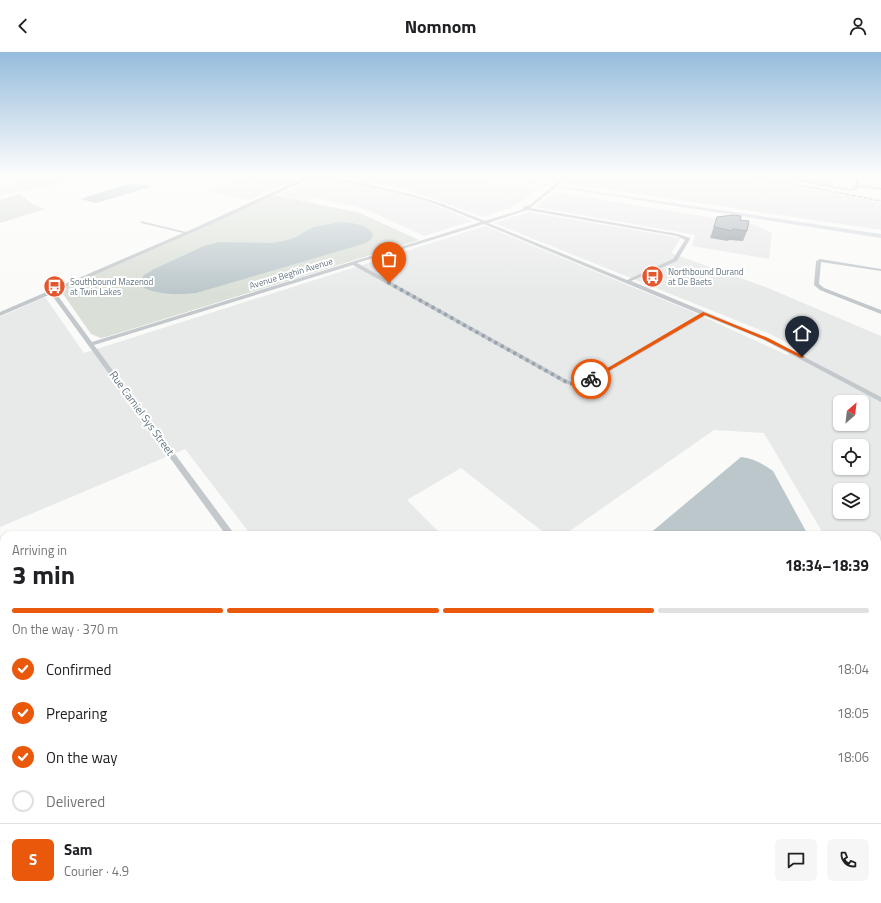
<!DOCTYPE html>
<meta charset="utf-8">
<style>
:root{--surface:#fff;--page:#f6f6f6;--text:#202124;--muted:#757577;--line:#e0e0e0;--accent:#ea580c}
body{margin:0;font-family:"Titillium Web",sans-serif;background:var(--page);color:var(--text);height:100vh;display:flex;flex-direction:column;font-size:15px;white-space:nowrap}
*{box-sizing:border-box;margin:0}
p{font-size:13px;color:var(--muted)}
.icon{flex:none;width:22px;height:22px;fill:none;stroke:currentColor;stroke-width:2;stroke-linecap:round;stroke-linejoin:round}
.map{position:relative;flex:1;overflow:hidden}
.side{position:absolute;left:0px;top:479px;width:881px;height:372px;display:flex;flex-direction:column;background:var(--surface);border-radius:12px 12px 0 0;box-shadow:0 1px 3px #0004}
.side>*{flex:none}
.needle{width:26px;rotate:28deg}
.buttons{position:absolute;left:833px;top:343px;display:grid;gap:8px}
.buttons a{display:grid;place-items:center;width:36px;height:36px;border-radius:6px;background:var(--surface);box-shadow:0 1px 3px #0004;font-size:20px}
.pin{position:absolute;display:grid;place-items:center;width:34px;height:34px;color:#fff;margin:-41px -17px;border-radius:50% 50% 50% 0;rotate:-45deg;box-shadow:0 0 4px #0007}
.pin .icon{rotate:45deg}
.courier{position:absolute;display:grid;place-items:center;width:40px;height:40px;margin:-20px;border:3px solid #ea580c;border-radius:50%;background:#fff;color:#222;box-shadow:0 1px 5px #0007}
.headline em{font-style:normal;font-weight:700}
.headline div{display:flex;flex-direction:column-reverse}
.headline{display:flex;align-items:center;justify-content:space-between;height:68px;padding:0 12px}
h1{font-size:26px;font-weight:700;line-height:30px}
.bar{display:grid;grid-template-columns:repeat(4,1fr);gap:6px 4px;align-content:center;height:48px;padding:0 12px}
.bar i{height:5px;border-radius:3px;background:var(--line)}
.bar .on{background:var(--accent)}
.bar p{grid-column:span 4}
.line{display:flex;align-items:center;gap:10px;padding:0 12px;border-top:1px solid var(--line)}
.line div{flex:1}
.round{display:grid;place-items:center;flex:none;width:42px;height:42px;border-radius:6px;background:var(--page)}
ol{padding:0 12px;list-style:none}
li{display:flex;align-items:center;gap:12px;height:44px}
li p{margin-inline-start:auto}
li .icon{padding:4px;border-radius:50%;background:var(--accent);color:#fff;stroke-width:4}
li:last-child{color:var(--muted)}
li i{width:22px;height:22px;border:2px solid var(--line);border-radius:50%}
header{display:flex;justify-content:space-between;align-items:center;height:52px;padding:0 12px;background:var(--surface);font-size:18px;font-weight:700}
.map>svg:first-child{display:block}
</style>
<header><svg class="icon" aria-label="back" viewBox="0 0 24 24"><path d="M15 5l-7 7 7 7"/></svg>Nomnom<svg class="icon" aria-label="person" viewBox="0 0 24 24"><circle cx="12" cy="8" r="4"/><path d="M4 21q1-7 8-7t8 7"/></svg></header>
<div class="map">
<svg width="881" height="851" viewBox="0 0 881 851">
<rect width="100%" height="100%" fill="#fafaf8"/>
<!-- built -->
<g fill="#e8e9e9" fill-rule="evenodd">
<path d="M28 123H90L51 134 0 143V135L11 133Z"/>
<path d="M248 123H299L305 124 249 148 205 139Z"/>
<path d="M328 123H443L537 137 513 155 483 165 409 138Z"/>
<path d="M508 123H740L881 151V178Z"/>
<path d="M317 126 371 134 400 141 428 150 472 169 424 184 374 161 357 155 315 146 308 149 279 143Z"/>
<path d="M554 140 753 172 772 181 769 207 692 194 695 183 536 155Z"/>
<path d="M529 160 681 186 671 201 768 236 881 284V578L877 572V483H824L764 381 714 378 564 483H547L461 416 407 448 442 483H251L185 397 0 475V265L45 245 84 301 485 174 693 260 787 303 800 297 770 282 494 171ZM840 350H862V372H840ZM840 394H862V416H840ZM840 438H862V460H840Z"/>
<path d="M4 613V777L0 760V615Z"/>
<path d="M21 847H453L455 851H22Z"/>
<path d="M507 847H773L771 851H510Z"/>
</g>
<!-- green -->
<g fill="#dadfd7">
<path d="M789 123H795L834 130 832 136 782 126Z"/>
<path d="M20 142 32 152 45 157 0 171V148Z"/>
<path d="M274 143 360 161 419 188 106 285 101 286 91 282 61 239 68 234Z"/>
</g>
<!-- water -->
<g fill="#bbc7cb">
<path d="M127 132 150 133V135L96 151 80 147Z"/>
<path d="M341 170C352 171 367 172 373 182L371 188 363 192 196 241C179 243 161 243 144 236L142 229 143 224 152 218 204 194 219 190 270 191 284 189 294 186 313 175Z"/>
<path d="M741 405C753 406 763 412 773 419L808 483H648Z"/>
<path d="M877 607 881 614V691L877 688Z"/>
</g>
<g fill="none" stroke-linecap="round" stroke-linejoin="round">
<!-- minor -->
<g fill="#c3c8cc" fill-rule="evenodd">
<path d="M306 123H315L358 130 410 142 443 152 485 169 521 158 523 157V155L530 153 554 133H556V135L530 156 678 182 690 186V187L677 209 631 229 768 286 881 345V350L764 288 705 264 586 333 566 332 353 213 94 293 235 483H226L51 242 0 264V260L183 181 141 171V169L186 180 308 124ZM313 125C350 131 387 137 424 148 443 154 462 163 481 170L92 290 55 240 216 170ZM527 158 677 184 685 188 673 207 627 228 488 171ZM484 172 700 262 583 330 569 329 357 211Z"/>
<path d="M796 123H800L796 126 802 128 851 137 855 135 856 123H859V133L881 136V138L859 135 858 137 851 139 801 130 792 126Z"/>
<path d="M820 207 881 217V219L821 210 819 232 824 236 881 258V262L820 238 814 233 816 209Z"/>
<path d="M481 847H497L498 851H482Z"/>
</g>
<!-- tertiary -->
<path fill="#c3c8cc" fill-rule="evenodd" d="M568 123H572L556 135H554V133Z"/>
<!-- secondary -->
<path fill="#d6dbdf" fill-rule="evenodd" d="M477 123H485L881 182V186Z"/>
<defs>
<path id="rail" d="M749 123 881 149"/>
</defs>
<!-- rail casing -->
<use href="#rail" stroke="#a2aab0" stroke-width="1.5"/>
<!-- rail -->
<use href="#rail" stroke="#fff" stroke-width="1" stroke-dasharray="3" stroke-linecap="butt"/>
</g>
<!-- wall -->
<path fill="#929a9f" d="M717 165 740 168 747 179 743 189 729 188 728 189 710 186Z"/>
<!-- building -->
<path fill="#aab3b9" stroke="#777d82" d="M733 163 741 164 740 168 749 169 747 179 733 177 732 179 714 175 717 165Z"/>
<!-- sky -->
<linearGradient id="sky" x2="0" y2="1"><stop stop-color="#96bcdc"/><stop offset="0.51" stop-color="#fdfdfc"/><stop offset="1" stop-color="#fdfdfc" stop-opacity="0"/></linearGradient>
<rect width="881" height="242" fill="url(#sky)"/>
<!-- route -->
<path fill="#ea580c" d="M703 260 768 286 805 305 801 306 765 288 705 263 593 328 589 327Z"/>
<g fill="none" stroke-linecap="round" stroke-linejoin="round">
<!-- done -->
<path stroke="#99a4ac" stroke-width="4" stroke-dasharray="0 7.2" d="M389 231 568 331 579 333 591 327"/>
</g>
<!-- icons -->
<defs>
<symbol id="bus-disc" viewBox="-11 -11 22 22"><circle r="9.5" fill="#e4572e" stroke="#fff"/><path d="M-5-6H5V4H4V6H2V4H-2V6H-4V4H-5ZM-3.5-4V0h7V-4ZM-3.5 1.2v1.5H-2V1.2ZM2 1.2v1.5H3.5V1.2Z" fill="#fff"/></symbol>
</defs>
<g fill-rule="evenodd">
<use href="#bus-disc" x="640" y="212" width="25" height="25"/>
<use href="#bus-disc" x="42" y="222" width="25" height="25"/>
</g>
<g text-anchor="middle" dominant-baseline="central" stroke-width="4" stroke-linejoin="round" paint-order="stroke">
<!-- far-poi labels -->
<g font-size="9" fill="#657683" stroke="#fff" text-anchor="start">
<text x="668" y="219">Northbound Durand<tspan x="668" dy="10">at De Baets</tspan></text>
<text x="70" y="229">Southbound Mazenod<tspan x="70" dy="10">at Twin Lakes</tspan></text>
</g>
<!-- far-street labels -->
<g font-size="9" fill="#657683" stroke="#fff">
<text transform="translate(291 221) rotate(-17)">Avenue Beghin Avenue</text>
</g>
<!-- street labels -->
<g font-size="11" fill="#657683" stroke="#fff">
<text transform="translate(142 361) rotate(54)">Rue Camiel Sys Street</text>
</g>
</g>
</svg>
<div class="buttons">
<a><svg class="needle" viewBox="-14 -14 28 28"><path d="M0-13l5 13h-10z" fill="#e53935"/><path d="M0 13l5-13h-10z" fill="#757577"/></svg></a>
<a><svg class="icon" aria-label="locate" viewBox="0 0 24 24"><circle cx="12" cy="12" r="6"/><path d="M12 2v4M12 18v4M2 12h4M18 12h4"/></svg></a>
<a><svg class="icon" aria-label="layers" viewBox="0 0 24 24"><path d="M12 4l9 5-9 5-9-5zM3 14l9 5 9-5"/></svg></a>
</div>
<div class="pin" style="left:389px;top:231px;background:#ea580c"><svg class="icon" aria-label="bag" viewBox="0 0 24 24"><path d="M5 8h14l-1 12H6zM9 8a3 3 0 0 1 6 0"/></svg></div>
<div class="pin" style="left:802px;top:305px;background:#1f2937"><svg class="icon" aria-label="home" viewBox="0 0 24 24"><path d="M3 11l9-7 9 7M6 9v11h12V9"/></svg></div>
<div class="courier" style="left:591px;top:327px"><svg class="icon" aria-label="bike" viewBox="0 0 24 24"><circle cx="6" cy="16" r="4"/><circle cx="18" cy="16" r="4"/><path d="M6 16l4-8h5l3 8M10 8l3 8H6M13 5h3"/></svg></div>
<section class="side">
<div class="headline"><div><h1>3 min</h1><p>Arriving in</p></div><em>18:34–18:39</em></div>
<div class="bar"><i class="on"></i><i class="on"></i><i class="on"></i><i></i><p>On the way · 370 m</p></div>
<ol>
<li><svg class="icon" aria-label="check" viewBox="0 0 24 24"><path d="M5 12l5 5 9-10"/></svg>Confirmed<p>18:04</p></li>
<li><svg class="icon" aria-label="check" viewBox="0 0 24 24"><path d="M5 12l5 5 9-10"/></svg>Preparing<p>18:05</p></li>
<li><svg class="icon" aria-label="check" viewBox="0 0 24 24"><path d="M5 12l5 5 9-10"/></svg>On the way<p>18:06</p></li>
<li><i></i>Delivered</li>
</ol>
<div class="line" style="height:72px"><b class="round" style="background:var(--accent);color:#fff">S</b><div><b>Sam</b><p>Courier · 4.9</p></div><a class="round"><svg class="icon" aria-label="chat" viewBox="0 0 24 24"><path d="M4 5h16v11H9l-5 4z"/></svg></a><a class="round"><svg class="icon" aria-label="phone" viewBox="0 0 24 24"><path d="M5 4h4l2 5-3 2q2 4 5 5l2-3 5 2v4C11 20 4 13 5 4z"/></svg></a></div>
</section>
</div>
